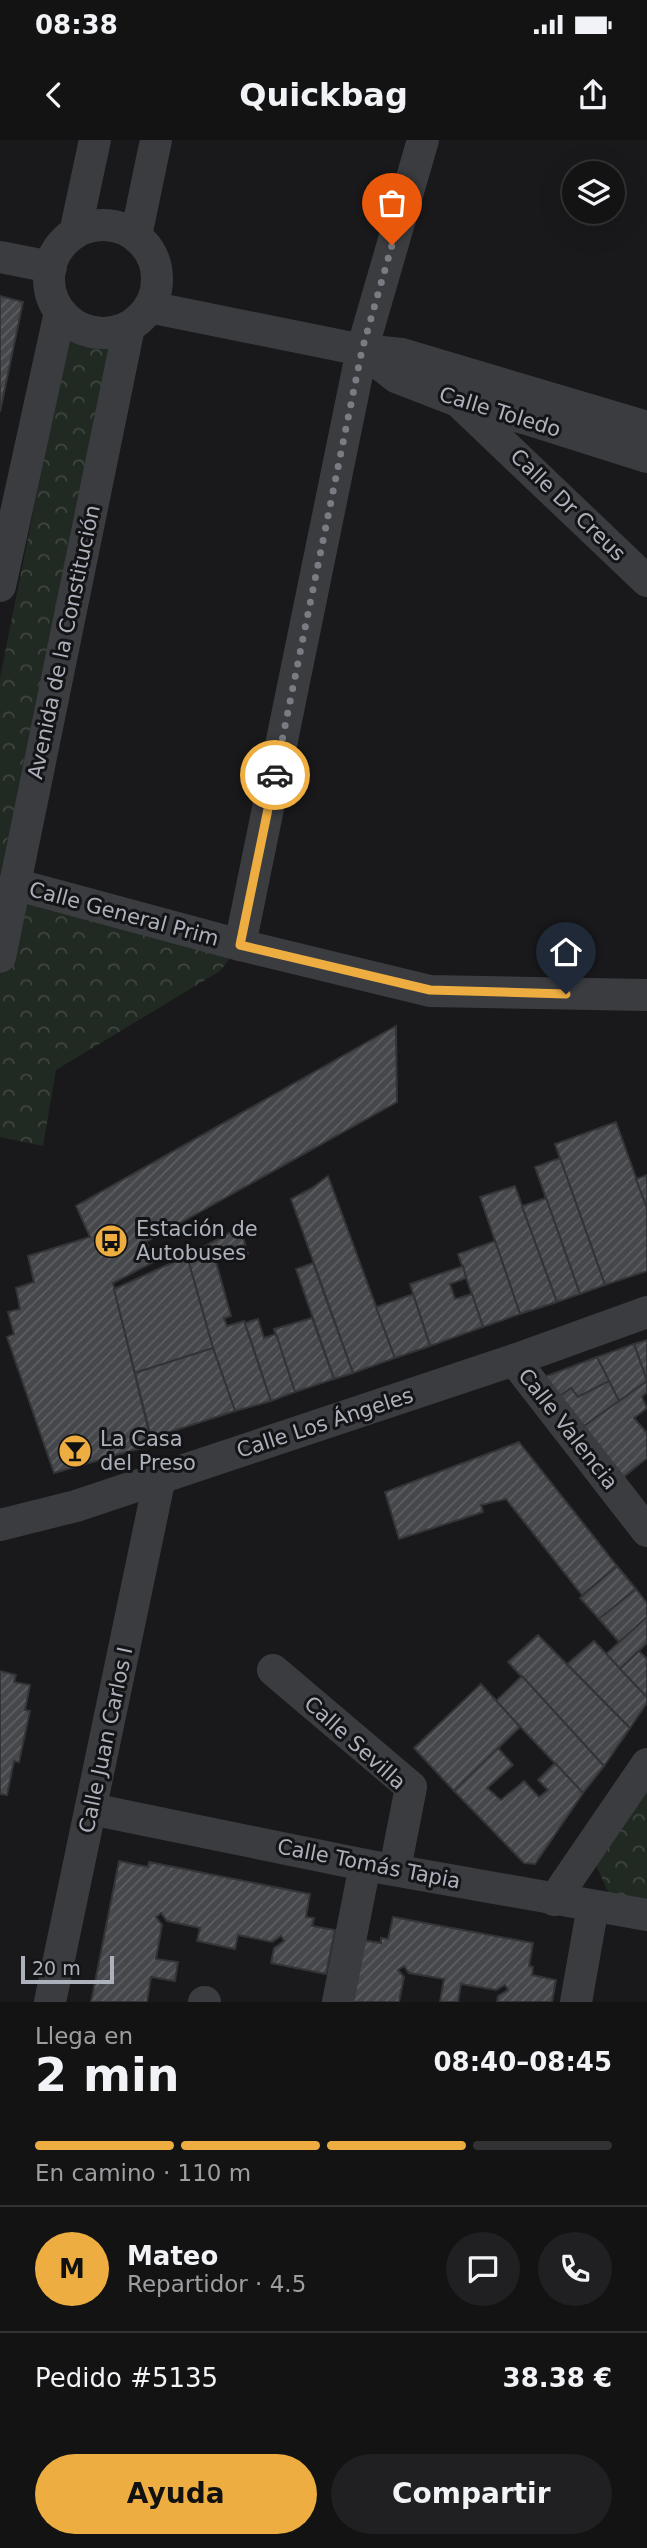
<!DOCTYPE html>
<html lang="es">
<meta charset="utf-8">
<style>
:root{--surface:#131314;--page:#202022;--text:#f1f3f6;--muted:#9d9ea0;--line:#323234;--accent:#edad40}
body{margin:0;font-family:"DejaVu Sans",sans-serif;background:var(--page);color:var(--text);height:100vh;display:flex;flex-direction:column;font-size:26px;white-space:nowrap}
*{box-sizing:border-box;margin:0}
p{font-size:23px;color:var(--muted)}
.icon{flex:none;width:38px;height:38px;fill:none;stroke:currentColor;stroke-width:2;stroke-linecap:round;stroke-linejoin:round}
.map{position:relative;height:1862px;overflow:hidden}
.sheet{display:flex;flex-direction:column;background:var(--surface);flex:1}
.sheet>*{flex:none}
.buttons{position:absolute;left:562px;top:21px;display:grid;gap:14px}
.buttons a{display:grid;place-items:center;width:63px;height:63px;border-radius:50%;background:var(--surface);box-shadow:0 7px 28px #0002,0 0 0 2px var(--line);font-size:35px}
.scale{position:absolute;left:21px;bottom:18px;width:93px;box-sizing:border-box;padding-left:7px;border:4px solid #acb1bb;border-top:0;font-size:19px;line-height:24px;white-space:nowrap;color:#acb1bb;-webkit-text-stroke:5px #141417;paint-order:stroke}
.pin{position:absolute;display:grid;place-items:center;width:60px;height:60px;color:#fff;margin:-72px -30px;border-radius:50% 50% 50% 0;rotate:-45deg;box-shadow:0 0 7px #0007}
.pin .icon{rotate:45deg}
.courier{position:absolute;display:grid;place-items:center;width:70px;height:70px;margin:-35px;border:5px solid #edad40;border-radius:50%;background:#fff;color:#222;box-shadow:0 2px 9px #0007}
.head em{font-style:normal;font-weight:700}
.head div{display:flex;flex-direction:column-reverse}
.head{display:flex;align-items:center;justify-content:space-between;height:119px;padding:0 35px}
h1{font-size:46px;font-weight:700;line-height:52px}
.bar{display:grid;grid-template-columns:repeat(4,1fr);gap:10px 7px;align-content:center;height:84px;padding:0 35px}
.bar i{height:9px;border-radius:5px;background:var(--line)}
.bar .selected{background:var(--accent)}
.bar p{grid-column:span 4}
.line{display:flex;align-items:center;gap:18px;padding:0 35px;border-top:2px solid var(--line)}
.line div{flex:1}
.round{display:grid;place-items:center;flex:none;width:74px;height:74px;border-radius:37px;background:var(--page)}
.cta{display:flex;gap:14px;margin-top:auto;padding:14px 35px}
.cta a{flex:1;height:80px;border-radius:42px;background:var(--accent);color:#111;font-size:28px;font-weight:700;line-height:80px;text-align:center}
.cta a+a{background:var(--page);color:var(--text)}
.status{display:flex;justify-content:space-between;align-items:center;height:49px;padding:0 35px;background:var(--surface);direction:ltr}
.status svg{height:19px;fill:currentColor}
header{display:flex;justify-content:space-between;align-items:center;height:91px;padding:0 35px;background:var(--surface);font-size:32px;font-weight:700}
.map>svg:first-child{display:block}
</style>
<div class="status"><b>08:38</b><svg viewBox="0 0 49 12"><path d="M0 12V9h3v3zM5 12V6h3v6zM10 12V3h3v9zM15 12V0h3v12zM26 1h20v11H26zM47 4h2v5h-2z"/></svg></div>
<header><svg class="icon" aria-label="back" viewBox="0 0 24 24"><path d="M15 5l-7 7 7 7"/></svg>Quickbag<svg class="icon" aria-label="share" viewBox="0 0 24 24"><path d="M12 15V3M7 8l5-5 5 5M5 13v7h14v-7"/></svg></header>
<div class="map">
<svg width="647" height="1862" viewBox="0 0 647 1862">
<defs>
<pattern id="park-crowns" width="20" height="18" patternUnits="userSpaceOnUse" patternTransform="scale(1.75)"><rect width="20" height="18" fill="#212a22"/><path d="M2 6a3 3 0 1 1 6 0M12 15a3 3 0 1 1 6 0" fill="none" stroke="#3f4640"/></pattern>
<pattern id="building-hatch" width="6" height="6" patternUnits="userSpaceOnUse" patternTransform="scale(1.75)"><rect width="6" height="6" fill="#46474b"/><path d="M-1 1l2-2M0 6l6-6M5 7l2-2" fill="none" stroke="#5e5f63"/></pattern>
</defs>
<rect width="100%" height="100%" fill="#19191b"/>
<!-- park -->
<g fill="url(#park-crowns)">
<path d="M68 198 83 207 110 204 0 736V538Z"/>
<path d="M14 744 240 805 220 831 56 930 43 1006 0 997V817Z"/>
<path d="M647 1648V1760L609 1754 596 1725Z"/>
</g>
<!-- building -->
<g fill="url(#building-hatch)" stroke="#333437" stroke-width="2">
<path d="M0 156 23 162 0 272Z"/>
<path d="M396 886 397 962 146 1102 157 1120 113 1143 152 1305 54 1333 7 1197 14 1194 8 1172 20 1169 16 1148 34 1142 28 1116 90 1097 76 1066Z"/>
<path d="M616 982 647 1068V1131L605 1145 555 1004Z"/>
<path d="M560 1018 605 1145 580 1154 535 1027Z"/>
<path d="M647 1035V1068L636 1039Z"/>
<path d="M328 1036 395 1218 353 1233 291 1059 312 1048Z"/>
<path d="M515 1046 557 1162 520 1174 480 1057Z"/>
<path d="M546 1058 580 1154 557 1162 522 1066Z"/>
<path d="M240 1087 248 1114 239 1116 236 1109 215 1118 231 1176 224 1178 227 1186 244 1181 271 1261 235 1271 213 1208 187 1116Z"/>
<path d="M495 1101 520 1174 483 1187 458 1114Z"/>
<path d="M187 1116 213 1208 135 1233 114 1149Z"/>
<path d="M313 1123 353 1233 334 1239 296 1129Z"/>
<path d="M463 1126 466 1138 450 1144 455 1159 472 1154 483 1187 430 1206 410 1144Z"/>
<path d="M413 1154 430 1206 395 1218 376 1167Z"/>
<path d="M312 1178 334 1239 295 1252 274 1189Z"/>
<path d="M258 1179 264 1198 276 1194 295 1252 271 1261 245 1183Z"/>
<path d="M647 1200V1241L634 1204Z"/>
<path d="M634 1204 647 1241 619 1261 597 1217Z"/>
<path d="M213 1208 235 1271 151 1298 135 1233Z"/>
<path d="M597 1217 609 1241 578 1257 571 1248 556 1259 539 1239Z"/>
<path d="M609 1241 619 1261 580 1289 556 1259 571 1248 578 1257Z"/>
<path d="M647 1241V1252L642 1257 647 1268 634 1278 647 1293V1318L621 1339 580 1289Z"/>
<path d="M519 1302 617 1426 582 1455 506 1359 481 1365 483 1372 399 1399 385 1352Z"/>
<path d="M617 1426 636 1449 599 1479 580 1458Z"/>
<path d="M636 1449 647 1463V1477L619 1502 599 1479Z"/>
<path d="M647 1477V1503L620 1529 606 1514Z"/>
<path d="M538 1495 630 1588 604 1626 508 1522Z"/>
<path d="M594 1501 647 1557V1563L630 1588 567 1524Z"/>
<path d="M639 1511 647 1519V1557L620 1529Z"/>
<path d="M0 1531 16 1535 14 1542 30 1545 25 1570 30 1571 19 1622 14 1621 7 1655 0 1654Z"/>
<path d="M522 1536 604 1626 583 1653 496 1561Z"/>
<path d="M481 1544 520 1587 454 1651 414 1608Z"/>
<path d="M498 1608 513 1625 487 1648 501 1660 524 1641 539 1657 548 1650 538 1640 555 1623 583 1653 535 1724 524 1723 454 1651Z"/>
<path d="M119 1721 148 1727 149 1722 310 1754 306 1777 314 1778 312 1786 335 1790 326 1834 271 1823 274 1808 284 1801 281 1796 272 1802 238 1795 235 1809 197 1801 200 1788 167 1781 161 1773 156 1777 162 1785 156 1819 178 1822 175 1841 151 1837 147 1862H91Z"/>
<path d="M393 1777 533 1803 529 1826 533 1827 532 1835 556 1840 552 1862H497L498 1856 508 1850 505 1845 496 1850 461 1844 458 1862H440L444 1839 409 1833 404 1826 398 1830 404 1837 399 1862H344L355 1799 381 1803V1798L388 1799Z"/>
</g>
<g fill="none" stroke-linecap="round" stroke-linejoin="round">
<!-- street -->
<g stroke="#3a3c40" stroke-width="32">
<circle cx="103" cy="139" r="54"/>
<path d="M75 93 95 0"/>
<path d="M136 96 156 0"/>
<path d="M0 117 51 127"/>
<path d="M149 167 362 210 402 214 647 287"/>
<path d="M362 210 396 237 458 261 527 279 647 317"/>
<path d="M459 262 647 441"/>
<path d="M0 446 60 172"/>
<path d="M14 744 240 805 430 851 647 855"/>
<path d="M240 805 362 210 423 0"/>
<path d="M0 817 129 187"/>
<path d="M514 1220 647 1391"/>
<path d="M0 1385 76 1366 514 1220 647 1172"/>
<path d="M273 1530 411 1647 395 1729"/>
<path d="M91 1669 365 1725 647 1775"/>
<path d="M554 1760 647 1624"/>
<path d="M50 1862 160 1337"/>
<path d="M204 1862H205"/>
<path d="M338 1862 365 1725"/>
<path d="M576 1862 593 1766"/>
</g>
</g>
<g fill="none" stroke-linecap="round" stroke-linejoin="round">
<!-- done -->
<path stroke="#797c83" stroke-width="7" stroke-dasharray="0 12.6" d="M275 635 362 210 392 105"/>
<!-- route -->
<path stroke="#edad40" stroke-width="9" d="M275 635 240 805 430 850 566 854"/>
</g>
<!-- icons -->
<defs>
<symbol id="bus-disc" viewBox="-11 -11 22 22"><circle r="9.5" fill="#edad40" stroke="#141417"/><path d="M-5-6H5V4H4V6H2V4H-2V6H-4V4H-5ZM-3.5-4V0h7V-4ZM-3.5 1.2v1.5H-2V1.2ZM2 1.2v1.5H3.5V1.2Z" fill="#111"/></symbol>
<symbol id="bar-disc" viewBox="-11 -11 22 22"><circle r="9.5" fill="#edad40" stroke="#141417"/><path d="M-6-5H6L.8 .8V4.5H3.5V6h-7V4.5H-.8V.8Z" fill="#111"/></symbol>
</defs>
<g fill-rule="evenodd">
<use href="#bus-disc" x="92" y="1082" width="38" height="38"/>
<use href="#bar-disc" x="56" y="1292" width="38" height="38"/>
</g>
<g text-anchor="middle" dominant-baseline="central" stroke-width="6" stroke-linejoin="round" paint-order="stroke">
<!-- street labels -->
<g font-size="21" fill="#acb1bb" stroke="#141417">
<text transform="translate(500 272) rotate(17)">Calle Toledo</text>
<text transform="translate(568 365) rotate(44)">Calle Dr Creus</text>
<text transform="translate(64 502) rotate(-78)">Avenida de la Constitución</text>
<text transform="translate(124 774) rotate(15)">Calle General Prim</text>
<text transform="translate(325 1283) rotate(-18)">Calle Los Ángeles</text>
<text transform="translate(568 1289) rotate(52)">Calle Valencia</text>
<text transform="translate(106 1600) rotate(-78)">Calle Juan Carlos I</text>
<text transform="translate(355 1603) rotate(42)">Calle Sevilla</text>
<text transform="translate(369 1724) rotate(11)">Calle Tomás Tapia</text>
</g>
<!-- poi labels -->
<g font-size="21" fill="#acb1bb" stroke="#141417" text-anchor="start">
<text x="136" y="1089">Estación de<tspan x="136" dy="24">Autobuses</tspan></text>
<text x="100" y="1299">La Casa<tspan x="100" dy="24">del Preso</tspan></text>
</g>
</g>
</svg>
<div class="buttons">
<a><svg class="icon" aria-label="layers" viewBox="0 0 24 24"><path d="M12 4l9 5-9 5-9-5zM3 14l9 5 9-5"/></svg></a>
</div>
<div class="scale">20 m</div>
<div class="pin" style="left:392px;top:105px;background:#ea580c"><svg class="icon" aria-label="bag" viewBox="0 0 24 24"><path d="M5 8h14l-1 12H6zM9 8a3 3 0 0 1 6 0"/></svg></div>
<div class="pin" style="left:566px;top:854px;background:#1f2937"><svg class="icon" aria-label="home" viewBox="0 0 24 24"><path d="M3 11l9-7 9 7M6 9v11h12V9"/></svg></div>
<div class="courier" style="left:275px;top:635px"><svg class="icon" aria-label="car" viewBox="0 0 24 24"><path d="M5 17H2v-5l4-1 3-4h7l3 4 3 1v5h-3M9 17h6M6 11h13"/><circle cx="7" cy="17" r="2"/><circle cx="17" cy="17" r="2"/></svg></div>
</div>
<section class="sheet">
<div class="head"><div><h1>2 min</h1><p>Llega en</p></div><em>08:40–08:45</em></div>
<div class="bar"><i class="selected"></i><i class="selected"></i><i class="selected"></i><i></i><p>En camino · 110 m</p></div>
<div class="line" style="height:126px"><b class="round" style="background:var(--accent);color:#111">M</b><div><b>Mateo</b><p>Repartidor · 4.5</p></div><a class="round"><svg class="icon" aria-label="chat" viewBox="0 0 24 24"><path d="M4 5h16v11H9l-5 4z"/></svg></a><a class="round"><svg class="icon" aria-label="phone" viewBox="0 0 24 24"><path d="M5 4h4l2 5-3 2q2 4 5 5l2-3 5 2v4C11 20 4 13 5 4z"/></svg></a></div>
<div class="line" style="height:91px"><div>Pedido #5135</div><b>38.38 €</b></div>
<div class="cta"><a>Ayuda</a><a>Compartir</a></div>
</section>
